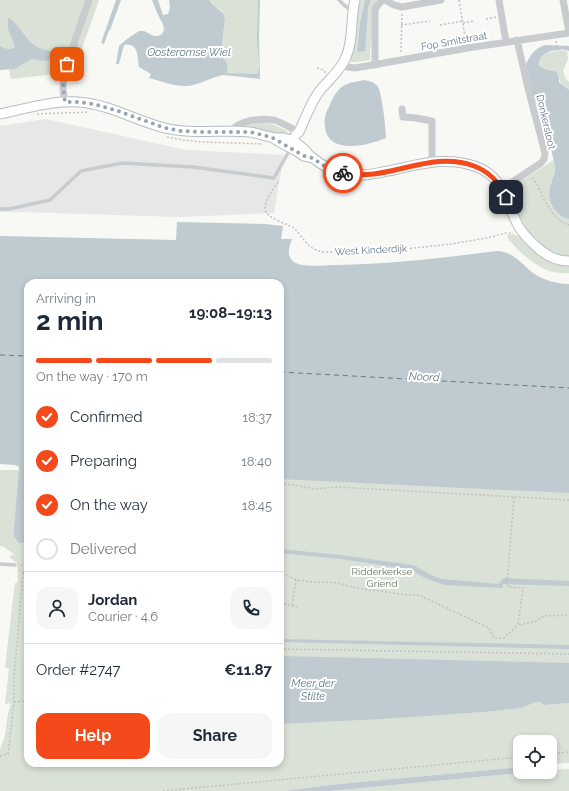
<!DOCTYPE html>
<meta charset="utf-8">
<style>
:root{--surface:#fff;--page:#f6f6f7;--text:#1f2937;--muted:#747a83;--line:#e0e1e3;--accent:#f4491a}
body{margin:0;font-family:Raleway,sans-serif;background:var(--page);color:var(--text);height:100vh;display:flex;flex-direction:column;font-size:15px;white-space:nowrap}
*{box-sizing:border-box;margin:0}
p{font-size:13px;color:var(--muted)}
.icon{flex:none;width:22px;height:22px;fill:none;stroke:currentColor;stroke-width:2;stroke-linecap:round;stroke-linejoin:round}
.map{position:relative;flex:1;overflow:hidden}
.details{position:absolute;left:24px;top:279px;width:260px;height:488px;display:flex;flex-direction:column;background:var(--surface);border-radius:12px;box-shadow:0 2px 6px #0003}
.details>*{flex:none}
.fabs{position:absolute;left:513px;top:735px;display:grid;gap:8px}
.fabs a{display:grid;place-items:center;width:44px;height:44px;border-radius:8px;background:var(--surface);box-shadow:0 2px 6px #0003;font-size:20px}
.pin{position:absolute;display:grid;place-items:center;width:34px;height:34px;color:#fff;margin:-17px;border-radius:8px;box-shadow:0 2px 6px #0006}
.courier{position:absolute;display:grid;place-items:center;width:40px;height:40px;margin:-20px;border:3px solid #f4491a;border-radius:50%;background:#fff;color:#222;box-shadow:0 1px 5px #0007}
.head em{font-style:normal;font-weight:700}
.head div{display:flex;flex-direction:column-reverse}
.head{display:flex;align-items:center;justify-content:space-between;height:68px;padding:0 12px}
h1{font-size:26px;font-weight:700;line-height:30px}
.bar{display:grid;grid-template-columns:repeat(4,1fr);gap:6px 4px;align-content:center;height:48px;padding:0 12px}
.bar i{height:5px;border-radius:3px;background:var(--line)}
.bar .on{background:var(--accent)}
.bar p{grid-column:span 4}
.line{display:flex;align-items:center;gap:10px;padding:0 12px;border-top:1px solid var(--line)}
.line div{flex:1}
.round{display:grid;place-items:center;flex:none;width:42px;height:42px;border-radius:12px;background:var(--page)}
ol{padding:0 12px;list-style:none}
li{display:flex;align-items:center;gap:12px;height:44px}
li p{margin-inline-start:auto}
li .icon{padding:4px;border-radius:50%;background:var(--accent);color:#fff;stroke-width:4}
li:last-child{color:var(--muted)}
li i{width:22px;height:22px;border:2px solid var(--line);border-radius:50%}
.primary-button{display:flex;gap:8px;margin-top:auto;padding:8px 12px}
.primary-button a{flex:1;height:46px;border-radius:12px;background:var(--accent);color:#fff;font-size:16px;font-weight:700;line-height:46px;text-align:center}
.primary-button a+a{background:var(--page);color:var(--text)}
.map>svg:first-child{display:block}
</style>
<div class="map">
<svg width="569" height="791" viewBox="0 0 569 791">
<rect width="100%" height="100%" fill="#f8f8f5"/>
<!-- built -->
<path fill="#e6e7e6" d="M46 119 186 150 284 155 274 213 180 217 21 212H0V126Z"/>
<!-- green -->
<g fill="#dae1d6">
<path d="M0 0H86L73 39 65 58 60 57 56 74 11 79 9 68 0 70Z"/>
<path d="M92 0H99L80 54 71 58Z"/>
<path d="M209 0H258L257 39 259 55 258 75 226 73 223 57 221 56V53L225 19 222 11 213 5Z"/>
<path d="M359 0H365L360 22 357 52 370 1 371 0H377L375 3 370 53V60L357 62H351V52Z"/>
<path d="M560 50 567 51 568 59 563 71 566 79 569 82V90C559 85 562 85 559 77 557 75 556 73 554 71L547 70 539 66C536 54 551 52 560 50Z"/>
<path d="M264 122C273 124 281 127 288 132L282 136 240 128 256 123Z"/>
<path d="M554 160C557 171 556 173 551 182L565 218 569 219V257C529 250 522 222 508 189Z"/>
<path d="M512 234C524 238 526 244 535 251 544 258 558 260 569 264V273C564 273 558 273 553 272 537 268 521 254 511 242L509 241 507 235Z"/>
<path d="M0 470H19L14 528V537L19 543H28V763H280V724L485 712 521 708 536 702H540L544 705 569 703V763L550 764V742H520V767L339 784 283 791H0V749L5 736 8 713 11 704 9 703 5 705 9 668H5L14 590 15 583 18 582 17 563 9 557 14 554 4 547 0 546Z"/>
<path d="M280 475 569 488V674L280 675Z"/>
<path d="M569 769V791H330L532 772H550V770Z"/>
</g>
<!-- water -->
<g fill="#bfcbd0">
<path d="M116 0H121L110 30H109L104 44 101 43Z"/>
<path d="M152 0H158L163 15 168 14 170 8 169 0H209C214 9 224 9 225 19L221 53C223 62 231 61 226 73L258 74 259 64 257 39 258 0H260L259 37 260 79 223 75C212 77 203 83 193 85 181 89 161 81 149 78L151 74 139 67C137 57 139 42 124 45L119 64H116L119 46 127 39 139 31H144L154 36H158L162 34 164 30 163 24 158 15Z"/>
<path d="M365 0H371L368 8 365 51 357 52 360 22Z"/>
<path d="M9 18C21 26 24 38 35 46 43 51 52 49 57 57L56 58 45 61 32 59 14 69 0 70V46C5 49 9 50 15 48L14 44 8 29V19Z"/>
<path d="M545 45 569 46V51C566 50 562 49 559 50 550 50 537 55 539 66L547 70 554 71 557 73 559 78V82L562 85 569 90V219C563 218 560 215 556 211 549 203 548 194 551 184 553 175 556 176 555 166L541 107 539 104 534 101 526 64C531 54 534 49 545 45Z"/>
<path d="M364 80C369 81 375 82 378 87 382 93 386 130 386 138 370 145 328 156 325 127 324 120 325 113 329 107 332 99 336 91 343 86 349 82 357 82 364 80Z"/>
<path d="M177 222 265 224 283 226 281 239H292C289 247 286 256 294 262 303 268 324 265 336 265 390 264 443 258 497 251 512 251 522 264 533 273 543 280 557 284 569 284V493L280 479V283H28V543H19L14 537V528L19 467 15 465 0 464V236L176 240Z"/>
<path d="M280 549 340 555 413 565 435 577 442 579 498 584 504 578 569 581V586L503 584V588L444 585 423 577 412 570 341 559 280 553Z"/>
<path d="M280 639 569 645V649L280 642Z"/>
<path d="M280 656 569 663V703L544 705 540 702H536L521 708 485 712 381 719 280 724Z"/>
<path d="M520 767V772H532L330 791H283L339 784Z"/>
</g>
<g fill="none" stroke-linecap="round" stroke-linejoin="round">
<!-- ferry -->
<g stroke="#607b84" stroke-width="1" stroke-dasharray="5 4" stroke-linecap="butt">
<path d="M0 355 28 356"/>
<path d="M280 372 569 388"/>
</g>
<defs>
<g id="secondary">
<path d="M0 114C23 109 55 100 78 102 109 104 136 121 165 128 193 135 222 129 250 132 257 133 264 136 271 137 275 138 279 138 283 138 295 140 303 147 310 156"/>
<path d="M273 138C279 142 285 145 291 148 296 150 300 154 304 156 307 157 310 157 313 158 317 161 321 164 326 167 334 172 345 174 355 175 366 176 377 173 388 171 418 165 446 155 477 167 505 178 505 203 519 227 524 236 531 242 539 249 547 256 558 261 569 261"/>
<path d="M292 146C292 140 294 135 299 132 305 119 310 105 318 93 327 81 340 72 346 57 354 39 350 19 355 0"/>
</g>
</defs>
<!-- secondary casing -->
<use href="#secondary" stroke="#b7bec2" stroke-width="11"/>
<!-- path -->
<g stroke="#bfc2c4" stroke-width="1.5" stroke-dasharray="2 2" stroke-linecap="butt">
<path d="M459 0 466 42"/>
<path d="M486 19 496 17"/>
<path d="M463 23 474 21"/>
<path d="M401 25 430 21"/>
<path d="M440 25 463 21"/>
<path d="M556 41 557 49"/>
<path d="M401 52 402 14"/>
<path d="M317 68 323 70 326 73"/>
<path d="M37 114 89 112"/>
<path d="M167 137 183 140 203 142 263 144"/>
<path d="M532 178 537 184 544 200 554 215 563 223 569 225"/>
<path d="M278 182C273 189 264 202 265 210 267 218 287 224 294 228 296 230 298 232 300 235 308 245 311 250 324 252H377L451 244 487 238 506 233H513"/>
<path d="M280 484 295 485 314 489 337 487 569 500"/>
<path d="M514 497 507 584 508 587 523 588 518 625 534 622 544 616 569 615"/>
<path d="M21 565 25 566 28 564"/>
<path d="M19 569 28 576"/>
<path d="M280 572 296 580 312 582H332L362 589 381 591 407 595H419L489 628 494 638H504L518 625"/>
<path d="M280 603 299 607"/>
<path d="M292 605 296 580"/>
<path d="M280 649 569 654"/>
<path d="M14 702 28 701"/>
<path d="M550 754 569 752"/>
<path d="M0 756 8 754 14 702V677L23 573"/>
<path d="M163 791 520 757"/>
</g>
<!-- lane -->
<g stroke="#c8cccf" stroke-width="3.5">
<path d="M339 0 344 5 352 11"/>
<path d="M0 209H9L50 200 81 171 122 163 193 167 274 178 288 153"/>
<path d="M0 564 15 565"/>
</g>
<!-- street -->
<g stroke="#c8cccf" stroke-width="7">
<path d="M385 0 394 5 402 7 441 0"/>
<path d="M499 0 506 42"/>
<path d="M563 0 569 32"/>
<path d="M375 65V9L382 0"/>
<path d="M342 66 355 68 401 60 467 48 569 33"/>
<path d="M65 102 63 90 64 72 89 0"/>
<path d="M402 109 403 117 416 118 432 121V162"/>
<path d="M230 132C240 120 259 118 274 120 281 122 292 129 299 132"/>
<path d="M502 189 541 163 544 159 545 153 528 88 517 40"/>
</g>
<!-- secondary -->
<use href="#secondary" stroke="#fff" stroke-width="9"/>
</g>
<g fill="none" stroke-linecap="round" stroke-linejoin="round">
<!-- done -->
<path stroke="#98a5af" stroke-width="4" stroke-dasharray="0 7.2" d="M67 64C62 77 63 88 65 102H78L94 104 118 111 165 128 181 131 202 132H250L263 135 273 138 304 156 312 158 326 167 343 173"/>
<!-- route -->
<path stroke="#f4491a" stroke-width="5" d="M343 173C353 175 364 175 374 174 407 170 440 153 474 166 490 172 499 182 506 197"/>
</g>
<g text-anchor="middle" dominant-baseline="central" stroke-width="4" stroke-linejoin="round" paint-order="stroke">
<!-- street labels -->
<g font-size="10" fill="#647989" stroke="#fff">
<text transform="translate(454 41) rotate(-10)">Fop Smitstraat</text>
<text transform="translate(546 122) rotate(77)">Donkersloot</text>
<text transform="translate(371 250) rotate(-3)">West Kinderdijk</text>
</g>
<!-- park labels -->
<g font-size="10" fill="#667a60" stroke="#fff">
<text x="382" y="571">Ridderkerkse<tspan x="382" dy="12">Griend</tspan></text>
</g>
<!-- water labels -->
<g font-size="11" font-style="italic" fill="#607b84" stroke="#fff">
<text x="189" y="52">Oosteromse Wiel</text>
<text transform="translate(424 377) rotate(3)">Noord</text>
<text x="313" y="683">Meer der<tspan x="313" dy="13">Stilte</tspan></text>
</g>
</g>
</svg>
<div class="fabs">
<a><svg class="icon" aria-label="locate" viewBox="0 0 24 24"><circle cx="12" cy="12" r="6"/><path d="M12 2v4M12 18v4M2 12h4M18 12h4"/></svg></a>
</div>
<div class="pin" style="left:67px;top:64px;background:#ea580c"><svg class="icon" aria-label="bag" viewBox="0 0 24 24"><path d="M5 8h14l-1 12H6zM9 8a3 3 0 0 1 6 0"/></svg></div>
<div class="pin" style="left:506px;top:197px;background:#1f2937"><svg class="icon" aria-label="home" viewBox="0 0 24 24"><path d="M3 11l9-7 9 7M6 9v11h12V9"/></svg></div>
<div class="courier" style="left:343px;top:173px"><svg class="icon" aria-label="bike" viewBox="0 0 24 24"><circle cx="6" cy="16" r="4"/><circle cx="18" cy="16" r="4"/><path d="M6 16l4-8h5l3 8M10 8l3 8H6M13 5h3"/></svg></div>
<section class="details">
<div class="head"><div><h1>2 min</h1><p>Arriving in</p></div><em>19:08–19:13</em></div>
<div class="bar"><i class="on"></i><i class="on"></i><i class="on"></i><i></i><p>On the way · 170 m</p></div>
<ol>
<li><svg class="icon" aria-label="check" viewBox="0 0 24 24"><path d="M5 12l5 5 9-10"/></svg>Confirmed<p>18:37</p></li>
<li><svg class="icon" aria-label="check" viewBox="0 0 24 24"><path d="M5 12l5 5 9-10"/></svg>Preparing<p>18:40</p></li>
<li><svg class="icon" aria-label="check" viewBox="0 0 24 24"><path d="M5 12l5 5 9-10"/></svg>On the way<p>18:45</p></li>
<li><i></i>Delivered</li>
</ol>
<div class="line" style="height:72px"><a class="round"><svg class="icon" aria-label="person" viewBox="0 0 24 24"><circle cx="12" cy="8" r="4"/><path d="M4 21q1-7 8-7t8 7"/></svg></a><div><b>Jordan</b><p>Courier · 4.6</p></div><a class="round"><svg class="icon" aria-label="phone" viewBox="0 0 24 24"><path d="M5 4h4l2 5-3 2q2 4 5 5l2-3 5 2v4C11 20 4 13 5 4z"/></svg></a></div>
<div class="line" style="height:52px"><div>Order #2747</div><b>€11.87</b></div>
<div class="primary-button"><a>Help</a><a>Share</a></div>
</section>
</div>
